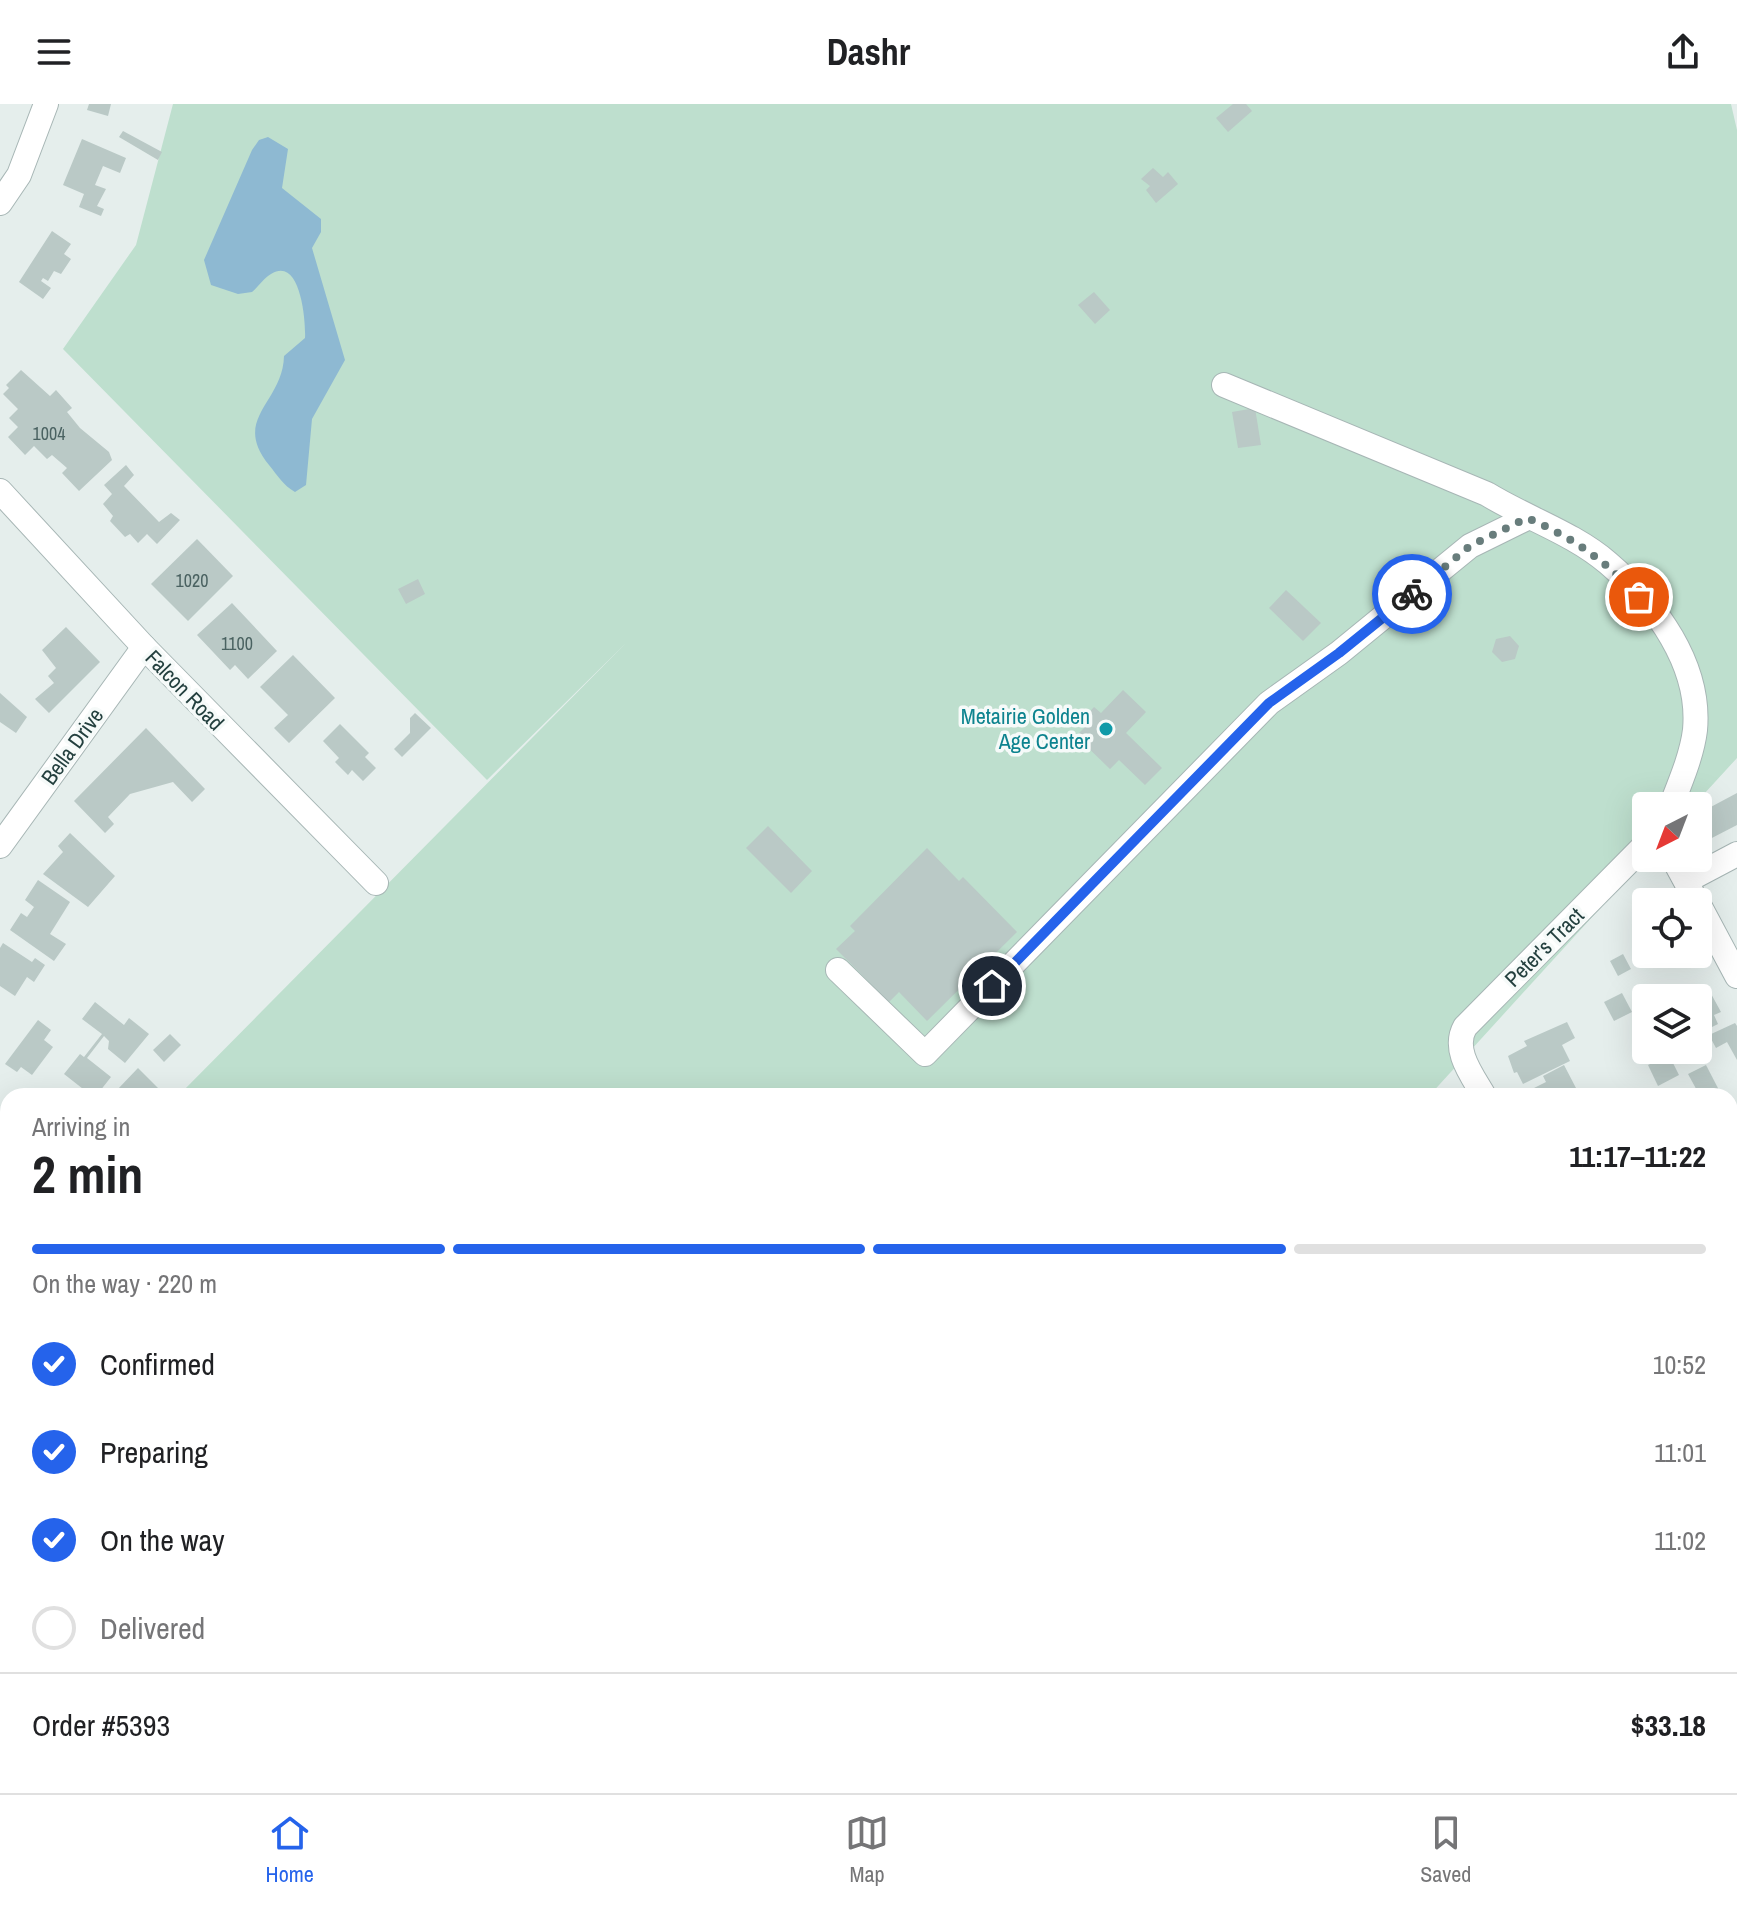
<!DOCTYPE html>
<meta charset="utf-8">
<style>
:root{--surface:#fff;--page:#f6f6f6;--text:#202124;--muted:#757577;--line:#e0e0e0;--accent:#2563eb}
body{margin:0;font-family:"Archivo Narrow",sans-serif;background:var(--page);color:var(--text);height:100vh;display:flex;flex-direction:column;font-size:30px;white-space:nowrap}
*{box-sizing:border-box;margin:0}
p{font-size:26px;color:var(--muted)}
.icon{flex:none;width:44px;height:44px;fill:none;stroke:currentColor;stroke-width:2;stroke-linecap:round;stroke-linejoin:round}
.map{position:relative;flex:1;overflow:hidden}
.drawer{position:absolute;left:0px;top:984px;width:1738px;height:706px;display:flex;flex-direction:column;background:var(--surface);border-radius:24px 24px 0 0;box-shadow:0 8px 32px #0002}
.drawer>*{flex:none}
.needle{width:52px;rotate:222deg}
.tools{position:absolute;left:1632px;top:688px;display:grid;gap:16px}
.tools a{display:grid;place-items:center;width:80px;height:80px;border-radius:8px;background:var(--surface);box-shadow:0 8px 32px #0002;font-size:40px}
.pin{position:absolute;display:grid;place-items:center;width:68px;height:68px;color:#fff;margin:-34px;border:4px solid #fff;border-radius:50%;box-shadow:0 2px 8px #0007}
.courier{position:absolute;display:grid;place-items:center;width:80px;height:80px;margin:-40px;border:6px solid #2563eb;border-radius:50%;background:#fff;color:#222;box-shadow:0 2px 10px #0007}
.overview em{font-style:normal;font-weight:800}
.overview div{display:flex;flex-direction:column-reverse}
.overview{display:flex;align-items:center;justify-content:space-between;height:136px;padding:0 32px}
h1{font-size:52px;font-weight:800;line-height:60px}
.bar{display:grid;grid-template-columns:repeat(4,1fr);gap:12px 8px;align-content:center;height:96px;padding:0 32px}
.bar i{height:10px;border-radius:6px;background:var(--line)}
.bar .active{background:var(--accent)}
.bar p{grid-column:span 4}
.line{display:flex;align-items:center;gap:20px;padding:0 32px;border-top:2px solid var(--line)}
.line div{flex:1}
ol{padding:0 32px;list-style:none}
li{display:flex;align-items:center;gap:24px;height:88px}
li p{margin-inline-start:auto}
li .icon{padding:8px;border-radius:50%;background:var(--accent);color:#fff;stroke-width:4}
li:last-child{color:var(--muted)}
li i{width:44px;height:44px;border:4px solid var(--line);border-radius:50%}
header{display:flex;justify-content:space-between;align-items:center;height:104px;padding:0 32px;background:var(--surface);font-size:36px;font-weight:800}
.tabs{display:flex;justify-content:space-around;align-items:center;height:112px;border-top:2px solid var(--line);background:var(--surface);font-size:22px;color:var(--muted)}
.tabs a{display:grid;justify-items:center;gap:4px}
.tabs .active{color:var(--accent)}
.map>svg:first-child{display:block}
</style>
<header><svg class="icon" aria-label="menu" viewBox="0 0 24 24"><path d="M4 6h16M4 12h16M4 18h16"/></svg>Dashr<svg class="icon" aria-label="share" viewBox="0 0 24 24"><path d="M12 15V3M7 8l5-5 5 5M5 13v7h14v-7"/></svg></header>
<div class="map">
<svg width="1737" height="1689" viewBox="0 0 1737 1689">
<rect width="100%" height="100%" fill="#e5eeec"/>
<!-- green -->
<path fill="#bedfce" d="M173 0H1731L1737 26V654L1693 702H1646V754L1429 992H178L626 539 487 676 63 245 136 141Z"/>
<!-- water -->
<path fill="#8eb9d2" d="M268 33 288 45 282 84 321 115V128L312 144 345 256 312 315 306 381 295 388C283 381 278 372 269 361 231 314 283 299 284 252L305 234C306 219 301 151 271 170 264 174 258 183 252 188L238 190 211 181 204 156 252 46 259 36Z"/>
<!-- building -->
<g fill="#bac9c6">
<path d="M89 0H111L108 12 87 6Z"/>
<path d="M1233 0H1246L1252 7 1228 28 1216 14Z"/>
<path d="M123 27 162 48 158 56 119 33Z"/>
<path d="M82 35 126 54 120 69 103 62 95 81 106 85 97 102 104 105 101 112 79 103 84 90 63 81Z"/>
<path d="M1153 64 1163 73 1168 68 1178 80 1156 99 1146 86 1150 82 1141 75Z"/>
<path d="M52 127 71 140 64 150 71 155 61 170 54 167 48 177 43 174 41 177 51 184 43 195 19 178Z"/>
<path d="M1094 188 1110 206 1095 220 1078 201Z"/>
<path d="M21 266 50 292 56 286 72 304 67 308 80 324 109 348 112 356 79 387 62 369 67 364 52 351 47 355 34 342 25 351 8 333 18 323 9 314 18 305 3 290 9 284 6 281Z"/>
<path d="M1255 304 1261 341 1238 344 1232 308Z"/>
<path d="M126 361 134 371 124 382 159 418 171 409 180 416 157 440 147 430 138 439 130 430 125 433 110 417 113 412 103 400 112 390 104 381Z"/>
<path d="M197 435 233 472 188 517 151 480Z"/>
<path d="M418 475 425 490 406 500 398 485Z"/>
<path d="M1286 486 1321 519 1303 537 1269 504Z"/>
<path d="M232 499 277 547 248 575 235 561 230 566 197 531Z"/>
<path d="M66 523 100 558 49 609 35 595 54 579 48 572 56 564 42 546Z"/>
<path d="M1510 532 1519 542 1515 555 1502 558 1492 548 1496 535Z"/>
<path d="M293 551 335 594 289 639 274 624 288 611 260 583Z"/>
<path d="M1123 586 1146 608 1126 629 1162 664 1145 681 1119 656 1110 665 1076 632 1087 621 1082 616 1094 603 1101 609Z"/>
<path d="M0 589 27 613 16 629 0 618Z"/>
<path d="M415 609 431 624 402 653 394 645 410 629V614Z"/>
<path d="M340 620 369 649 365 653 376 664 363 677 352 666 348 671 335 658 339 654 323 637Z"/>
<path d="M146 624 205 685 192 698 173 678 130 690 108 713 114 720 105 729 74 697Z"/>
<path d="M1737 689V721L1708 736 1698 717 1710 711 1707 705Z"/>
<path d="M768 722 812 767 791 789 746 744Z"/>
<path d="M70 729 115 772 88 803 43 770 63 748 58 742Z"/>
<path d="M927 744 959 777 963 773 1017 828 927 917 899 888 889 898 836 845 855 827 850 822Z"/>
<path d="M38 776 70 798 50 830 66 840 54 857 10 826 21 809 27 813 34 803 25 796Z"/>
<path d="M3 839 32 858 35 854 45 861 34 878 27 873 15 892 0 882V844Z"/>
<path d="M1623 850 1631 865 1618 872 1610 857Z"/>
<path d="M1709 886 1721 908 1714 911 1718 920 1698 930V892Z"/>
<path d="M1622 889 1632 908 1614 917 1604 898Z"/>
<path d="M95 898 124 921 129 914 149 930 125 959 108 945 109 937 104 932 87 954 111 973 96 992H92L64 970 80 950 84 953 102 930 82 915Z"/>
<path d="M38 916 51 926 44 936 53 943 32 971 21 963 17 968 5 960Z"/>
<path d="M1567 918 1575 934 1562 941 1570 957 1523 980 1517 968 1514 969 1508 952 1527 942 1524 937Z"/>
<path d="M1735 919 1737 922V956L1727 938 1716 944 1709 931Z"/>
<path d="M170 930 181 941 164 958 153 946Z"/>
<path d="M1703 933 1711 947 1696 955 1691 946H1698V936Z"/>
<path d="M1669 951 1679 971 1658 982 1648 961Z"/>
<path d="M1564 961 1576 984 1561 992H1530L1528 987 1546 978 1543 972Z"/>
<path d="M1706 961 1720 988 1717 992H1700L1688 970Z"/>
<path d="M138 964 166 992H123L117 986Z"/>
<path d="M8 1145V1199L0 1191V1153Z"/>
<path d="M1737 1207V1244L1730 1231V1224L1735 1221 1730 1211Z"/>
<path d="M8 1344V1382L0 1374V1352Z"/>
<path d="M1737 1351V1393L1730 1391V1354Z"/>
<path d="M0 1385 8 1393V1411L0 1419Z"/>
<path d="M8 1482V1534L4 1539 0 1534V1488Z"/>
<path d="M1730 1662 1737 1669V1689H1720L1713 1682H1730Z"/>
<path d="M130 1682H180L187 1689H137Z"/>
<path d="M505 1682H529L536 1689H498Z"/>
<path d="M644 1682H701L696 1689H649Z"/>
<path d="M770 1682H800L808 1689H763Z"/>
<path d="M923 1682H986L979 1689H930Z"/>
<path d="M1223 1682H1254L1262 1689H1219Z"/>
<path d="M1389 1682H1418L1425 1689H1392L1387 1684Z"/>
<path d="M1581 1682H1616L1618 1684 1613 1689H1588Z"/>
<path d="M1677 1682H1699L1706 1689H1670Z"/>
</g>
<g fill="none" stroke-linecap="round" stroke-linejoin="round">
<defs>
<g id="minor">
<path d="M0 99 19 71 46 0"/>
<path d="M1224 281 1487 390C1526 414 1573 429 1608 459 1656 500 1701 561 1695 626 1692 651 1680 679 1671 702"/>
<path d="M0 387 144 543 376 779"/>
<path d="M0 742 144 543"/>
<path d="M1673 754 1692 789"/>
<path d="M1686 777 1737 750"/>
<path d="M1698 799 1737 872"/>
<path d="M838 866 925 950 1269 599 1339 549 1470 442 1527 414"/>
<path d="M1484 992C1472 971 1452 946 1465 923L1646 740"/>
<path d="M1730 1031 1737 1028"/>
<path d="M0 1293 8 1284"/>
<path d="M1730 1314 1737 1310"/>
<path d="M1730 1410 1737 1412"/>
<path d="M1730 1531 1737 1532"/>
<path d="M0 1616 8 1608"/>
<path d="M602 1682 609 1689"/>
<path d="M238 1689 245 1682"/>
<path d="M868 1689 875 1682"/>
<path d="M1158 1689 1165 1682"/>
<path d="M1476 1689 1483 1682"/>
</g>
</defs>
<!-- minor casing -->
<use href="#minor" stroke="#a7b6b5" stroke-width="26"/>
<!-- minor -->
<use href="#minor" stroke="#fff" stroke-width="24"/>
<defs>
<g id="rail">
<path d="M0 1046 8 1048"/>
<path d="M1730 1469 1737 1471"/>
</g>
</defs>
<!-- rail casing -->
<use href="#rail" stroke="#5f7b7a" stroke-width="8"/>
<!-- rail -->
<use href="#rail" stroke="#f6faf9" stroke-width="5" stroke-dasharray="15" stroke-linecap="butt"/>
</g>
<g fill="none" stroke-linecap="round" stroke-linejoin="round">
<!-- done -->
<path stroke="#687d7c" stroke-width="8" stroke-dasharray="0 14.4" d="M1412 490 1470 442 1527 414C1572 433 1606 457 1639 493"/>
<!-- route -->
<path stroke="#2563eb" stroke-width="10" d="M992 882 1269 599 1339 549 1412 490"/>
</g>
<!-- markers -->
<circle fill="#0f9aa8" stroke="#f6faf9" stroke-width="3" cx="1106" cy="625" r="8"/>
<g text-anchor="middle" dominant-baseline="central" stroke-width="7" stroke-linejoin="round" paint-order="stroke">
<!-- number labels -->
<g font-size="18" fill="#4a6261">
<text x="49" y="329">1004</text>
<text x="192" y="476">1020</text>
<text x="237" y="539">1100</text>
</g>
<!-- street labels -->
<g font-size="22" fill="#24403f" stroke="#f6faf9">
<text transform="translate(185 586) rotate(46)">Falcon Road</text>
<text transform="translate(72 642) rotate(-54)">Bella Drive</text>
<text transform="translate(1544 843) rotate(-45)">Peter's Tract</text>
</g>
<!-- culture labels -->
<g font-size="22" fill="#0d838f" stroke="#f6faf9" text-anchor="end">
<text x="1090" y="612">Metairie Golden<tspan x="1090" dy="25">Age Center</tspan></text>
</g>
</g>
</svg>
<div class="tools">
<a><svg class="needle" viewBox="-14 -14 28 28"><path d="M0-13l5 13h-10z" fill="#e53935"/><path d="M0 13l5-13h-10z" fill="#757577"/></svg></a>
<a><svg class="icon" aria-label="locate" viewBox="0 0 24 24"><circle cx="12" cy="12" r="6"/><path d="M12 2v4M12 18v4M2 12h4M18 12h4"/></svg></a>
<a><svg class="icon" aria-label="layers" viewBox="0 0 24 24"><path d="M12 4l9 5-9 5-9-5zM3 14l9 5 9-5"/></svg></a>
</div>
<div class="pin" style="left:1639px;top:493px;background:#ea580c"><svg class="icon" aria-label="bag" viewBox="0 0 24 24"><path d="M5 8h14l-1 12H6zM9 8a3 3 0 0 1 6 0"/></svg></div>
<div class="pin" style="left:992px;top:882px;background:#1f2937"><svg class="icon" aria-label="home" viewBox="0 0 24 24"><path d="M3 11l9-7 9 7M6 9v11h12V9"/></svg></div>
<div class="courier" style="left:1412px;top:490px"><svg class="icon" aria-label="bike" viewBox="0 0 24 24"><circle cx="6" cy="16" r="4"/><circle cx="18" cy="16" r="4"/><path d="M6 16l4-8h5l3 8M10 8l3 8H6M13 5h3"/></svg></div>
<section class="drawer">
<div class="overview"><div><h1>2 min</h1><p>Arriving in</p></div><em>11:17–11:22</em></div>
<div class="bar"><i class="active"></i><i class="active"></i><i class="active"></i><i></i><p>On the way · 220 m</p></div>
<ol>
<li><svg class="icon" aria-label="check" viewBox="0 0 24 24"><path d="M5 12l5 5 9-10"/></svg>Confirmed<p>10:52</p></li>
<li><svg class="icon" aria-label="check" viewBox="0 0 24 24"><path d="M5 12l5 5 9-10"/></svg>Preparing<p>11:01</p></li>
<li><svg class="icon" aria-label="check" viewBox="0 0 24 24"><path d="M5 12l5 5 9-10"/></svg>On the way<p>11:02</p></li>
<li><i></i>Delivered</li>
</ol>
<div class="line" style="height:104px"><div>Order #5393</div><b>$33.18</b></div>
</section>
</div>
<nav class="tabs">
<a class="active"><svg class="icon" aria-label="home" viewBox="0 0 24 24"><path d="M3 11l9-7 9 7M6 9v11h12V9"/></svg>Home</a>
<a><svg class="icon" aria-label="map" viewBox="0 0 24 24"><path d="M3 6l6-2 6 2 6-2v14l-6 2-6-2-6 2zM9 4v14M15 6v14"/></svg>Map</a>
<a><svg class="icon" aria-label="saved" viewBox="0 0 24 24"><path d="M7 4h10v16l-5-4-5 4z"/></svg>Saved</a>
</nav>
